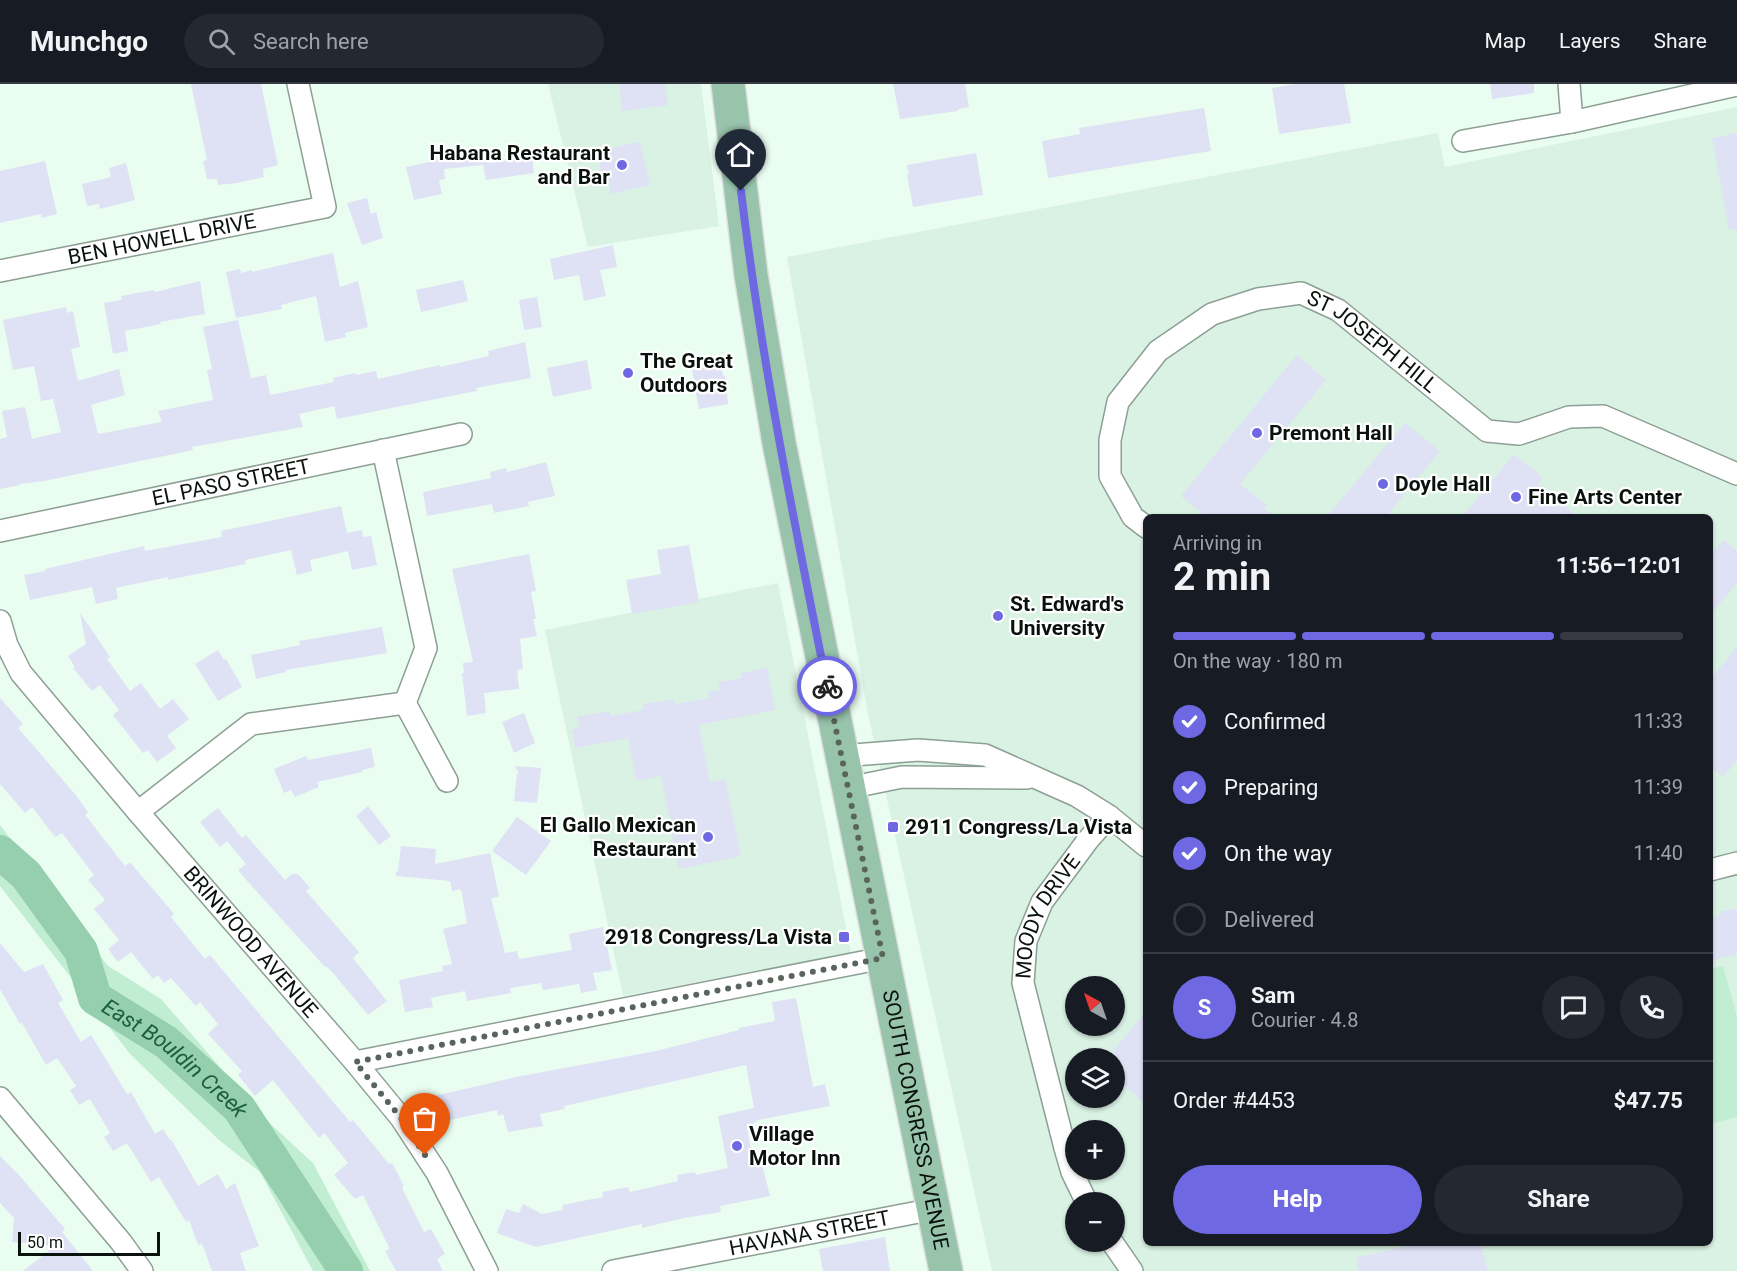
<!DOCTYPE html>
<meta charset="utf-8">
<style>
:root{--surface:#171b24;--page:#242831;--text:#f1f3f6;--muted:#9ea1a6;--line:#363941;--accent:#6e68e2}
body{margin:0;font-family:Roboto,sans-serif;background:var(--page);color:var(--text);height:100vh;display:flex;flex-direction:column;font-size:22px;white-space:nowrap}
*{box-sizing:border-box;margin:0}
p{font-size:20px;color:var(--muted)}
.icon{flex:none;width:33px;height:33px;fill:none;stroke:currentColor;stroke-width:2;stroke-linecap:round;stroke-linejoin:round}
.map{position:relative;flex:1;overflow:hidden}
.panel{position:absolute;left:1143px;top:430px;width:570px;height:732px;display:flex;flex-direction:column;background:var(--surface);border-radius:9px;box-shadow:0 2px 4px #0004}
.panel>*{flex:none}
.needle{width:39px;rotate:320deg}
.controls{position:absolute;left:1065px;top:892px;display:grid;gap:12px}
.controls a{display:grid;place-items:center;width:60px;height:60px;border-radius:50%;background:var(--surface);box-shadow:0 2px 4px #0004;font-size:30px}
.scale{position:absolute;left:18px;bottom:15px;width:142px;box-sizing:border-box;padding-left:6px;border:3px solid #0b120e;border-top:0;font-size:16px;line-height:21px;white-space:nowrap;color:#0b120e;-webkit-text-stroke:4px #fff;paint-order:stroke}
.pin{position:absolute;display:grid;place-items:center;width:51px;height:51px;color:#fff;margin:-62px -26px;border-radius:50% 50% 50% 0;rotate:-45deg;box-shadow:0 0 6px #0007}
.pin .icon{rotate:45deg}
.courier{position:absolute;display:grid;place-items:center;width:60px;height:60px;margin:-30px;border:4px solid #6e68e2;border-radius:50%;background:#fff;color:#222;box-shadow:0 2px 8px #0007}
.summary em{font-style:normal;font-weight:700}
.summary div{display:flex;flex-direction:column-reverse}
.summary{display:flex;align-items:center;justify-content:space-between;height:102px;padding:0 30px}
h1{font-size:39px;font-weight:700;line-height:45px}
.bar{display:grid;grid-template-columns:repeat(4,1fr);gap:9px 6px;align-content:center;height:72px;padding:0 30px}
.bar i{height:8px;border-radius:4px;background:var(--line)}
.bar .on{background:var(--accent)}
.bar p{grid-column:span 4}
.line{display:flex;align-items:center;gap:15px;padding:0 30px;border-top:2px solid var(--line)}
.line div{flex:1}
.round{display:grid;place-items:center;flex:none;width:63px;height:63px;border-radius:32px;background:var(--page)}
ol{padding:0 30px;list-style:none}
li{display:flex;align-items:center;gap:18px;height:66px}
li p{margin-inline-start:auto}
li .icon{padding:6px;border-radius:50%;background:var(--accent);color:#fff;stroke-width:4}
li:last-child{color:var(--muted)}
li i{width:33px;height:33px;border:3px solid var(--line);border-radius:50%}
.action{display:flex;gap:12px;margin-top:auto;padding:12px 30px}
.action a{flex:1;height:69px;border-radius:36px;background:var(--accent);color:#fff;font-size:24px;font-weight:700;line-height:69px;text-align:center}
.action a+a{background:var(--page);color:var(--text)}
header{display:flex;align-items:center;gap:36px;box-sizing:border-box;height:84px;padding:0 30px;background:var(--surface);border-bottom:2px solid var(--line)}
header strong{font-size:28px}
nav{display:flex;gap:33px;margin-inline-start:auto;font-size:21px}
.search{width:420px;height:54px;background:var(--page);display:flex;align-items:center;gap:15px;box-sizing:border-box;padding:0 21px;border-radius:33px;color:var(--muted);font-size:22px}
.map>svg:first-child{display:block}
</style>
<header>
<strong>Munchgo</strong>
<div class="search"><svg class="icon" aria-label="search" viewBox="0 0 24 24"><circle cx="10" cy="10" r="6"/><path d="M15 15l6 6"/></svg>Search here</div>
<nav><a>Map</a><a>Layers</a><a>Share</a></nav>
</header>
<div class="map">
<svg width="1737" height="1187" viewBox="0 0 1737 1187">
<rect width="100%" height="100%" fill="#eafdf1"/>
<!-- built -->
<g fill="#d9f2e3" fill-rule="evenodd">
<path d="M548 0H701L719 142 588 163Z"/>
<path d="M1737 23V1187H992L868 630 787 173 1438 49 1445 83ZM1146 434H1710V1160H1146ZM1076 903H1114V942H1076ZM1076 975H1114V1014H1076ZM1076 1047H1114V1086H1076ZM1076 1119H1114V1158H1076Z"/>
<path d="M778 499 851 869 623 912 545 546Z"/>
</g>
<!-- green -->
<g fill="#c1edd2">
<path d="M0 741 108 882 161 915 264 1034 313 1079 370 1187H313L260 1088 219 1056 130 970 0 802Z"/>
<path d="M1723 882 1737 933V1033L1710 1040V885Z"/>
</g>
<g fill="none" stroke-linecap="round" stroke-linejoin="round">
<!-- river -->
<path stroke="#95cfad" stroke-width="34" id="s1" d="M0 768 26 791 81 867 95 914 166 958 239 1024 346 1187"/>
</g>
<!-- building -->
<g fill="#dfe1f4">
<path d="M191 0H261L278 81 263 85 264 93 237 99 218 101 217 95H207L203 77 207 76Z"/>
<path d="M619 0H665L668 21 622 27Z"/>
<path d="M893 0H965L969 23 958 25V27L900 35Z"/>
<path d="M1295 0H1344L1351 39 1279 50 1272 4Z"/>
<path d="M1490 0H1534V9L1492 15Z"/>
<path d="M1204 24 1211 67 1048 94 1042 57 1080 50 1079 44Z"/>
<path d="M1737 49V146H1729L1712 54Z"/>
<path d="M640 58 650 101 611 110 609 100 604 101 597 67Z"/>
<path d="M432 67 488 76V79L532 73 534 89 486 96 483 81 444 85 445 95 439 96 442 110 414 116 406 83 434 77Z"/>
<path d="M976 69 983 111 913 123 907 91H909L907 81Z"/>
<path d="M45 77 57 130 42 134 41 130 0 139V87Z"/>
<path d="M126 79 135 116 100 125 99 120 87 122 82 100 111 93 109 84Z"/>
<path d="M367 114 371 130 376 128 383 154 362 161 347 119Z"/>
<path d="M613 161 617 183 600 186 606 212 584 217 579 191 554 196 550 175Z"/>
<path d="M333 169 340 203 358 197 368 243 345 249 346 253 325 258 316 212 281 221 282 225 236 234 226 188 240 185 241 189 252 186V188Z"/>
<path d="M463 196 468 217 421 228 416 206Z"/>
<path d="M200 197 205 230 160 238 161 240 125 247 128 267 113 270 104 219 122 216 121 212 154 206 155 208Z"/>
<path d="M537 213 542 243 524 246 519 216Z"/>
<path d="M66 223 67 229 73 227 80 263 71 265 78 297 119 285 125 311 91 321 98 350 162 338 158 327 213 316 207 286 212 285 203 243 238 236 251 294 266 291 270 311 334 298 333 294 355 289 356 291 376 287 378 295 440 281V283L489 272 488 267 525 258 531 294 476 304 477 307 466 309 337 335 334 322 299 330 303 343 192 363 193 366 150 375 44 397 19 400 20 401 0 405V355L7 353 2 327 25 323 32 355 61 348 53 315 41 317 34 282 13 286 3 236Z"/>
<path d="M1297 271 1326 296 1240 400 1267 421 1264 424 1277 434H1242L1238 430 1224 434H1207L1181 412Z"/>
<path d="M587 276 592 305 553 313 547 284Z"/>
<path d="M721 281 723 292H725L728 320 699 325 692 286Z"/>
<path d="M1405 339 1440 367 1385 434H1326Z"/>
<path d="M1514 370 1543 394 1538 400 1579 434H1461Z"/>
<path d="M546 378 555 412 528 418 529 422 494 429 492 420 427 432 423 408 491 394 490 388 506 384 507 388Z"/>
<path d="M341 422 347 449 362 446 363 453 371 452 377 481 352 486 348 467 310 476 312 487 297 491 291 466 245 476 246 480 168 496V493L116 504 118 515 96 520 92 503 30 516 24 491 45 487V485L144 462 145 467 222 453 221 447Z"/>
<path d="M1723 456 1737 467V499L1710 531V472Z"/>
<path d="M689 461 699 518 632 530 626 496 661 490 657 466Z"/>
<path d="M529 470 536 507 531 508 536 535H533L537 552 520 555 523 585 517 586 519 605 484 609 486 629 467 632 462 589H464L463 579 473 578 452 485Z"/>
<path d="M80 529 110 573 107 575 130 607 141 599 160 625 173 615 189 635 167 652 176 664 157 678 148 666 143 669 113 631 119 626 100 601 92 607 73 584 75 583 68 572 86 560Z"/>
<path d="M382 543 387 569 286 586V588L256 595 251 571 300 561 299 557Z"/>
<path d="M1737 563V676L1723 693 1710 682V596Z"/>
<path d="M218 566 224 576 226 575 242 603 218 617 195 580Z"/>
<path d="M767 584 775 626 699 641 710 698 725 695 741 772 679 785 661 692 636 697 628 654 575 664 572 646 580 644 577 633 610 627V632L644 626 643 620 674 615 675 620 709 614 708 608 720 606 718 598 742 594 741 589Z"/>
<path d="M0 614 23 640 18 644 75 710 88 728 85 731 125 782 130 778 174 830 171 833 205 875 210 871 350 1038 353 1036 389 1080 392 1079 404 1102 402 1104 424 1148 431 1145 445 1170 437 1175 443 1187H396L385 1167 390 1165 363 1111 355 1115 334 1091 348 1079 324 1049 319 1054 273 996 255 1012 238 991 242 987 208 950 218 940 200 918 196 922 171 894 164 899 158 891 153 895 131 868 118 878 108 865 119 856 94 825 105 816 88 796 94 791 62 749 55 753 32 723 25 729 0 700Z"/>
<path d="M524 629 535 659 514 669 502 638Z"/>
<path d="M371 664 375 683 362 686V688L317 698 319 703 295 713 291 706 284 709 274 685 306 672 308 676Z"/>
<path d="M515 682 541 684 537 719 514 717 517 690H519Z"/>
<path d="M368 722 391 752 379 761 356 732Z"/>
<path d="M218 724 242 754 246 751 285 796 292 790H298L310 804 306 807 359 868 353 874 387 917 368 931 333 889 326 882 325 883 249 799 238 786 246 780 227 757 220 763 200 738Z"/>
<path d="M517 733 551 757 526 791 492 767Z"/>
<path d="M401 762 436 765 435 780 490 769 499 813 491 814 505 869 517 867 519 875 572 866 569 850 603 843 612 886 593 889 597 906 581 909 579 900 543 906 541 899 510 904 511 909 467 917 465 907 431 914 433 923 405 928 399 896 443 887 442 882 452 880 443 845 467 839 461 805 452 807 450 797 396 792V788L398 787Z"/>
<path d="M1737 824V870L1710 877V834L1721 831 1720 828Z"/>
<path d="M0 859 24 888 43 880 63 916 58 919 81 958 91 951 127 1010 131 1008 155 1050 163 1045 170 1056 171 1055 198 1102 218 1090 226 1105 235 1099 259 1162 240 1169 246 1187H212L202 1160 198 1161 189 1136 186 1138 159 1093 151 1098 127 1059 113 1067 104 1053 110 1049 90 1015 79 1021 70 1006 76 1002 57 974 46 981 22 939 20 940 0 905Z"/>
<path d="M796 914 813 1003 825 1000 830 1022 758 1036 747 1044 754 1081 762 1080 770 1112 720 1122 721 1128 684 1134 642 1144V1140L536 1163 497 1149 506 1125 519 1129 523 1120 542 1130 563 1126 562 1121 603 1113 602 1108 628 1103 630 1108 678 1097 677 1091 695 1088 696 1091 728 1084 718 1032 754 1024 746 981 564 1022 565 1025 540 1030 543 1042 508 1048 503 1030 498 1032 497 1026 435 1039 430 1013 516 993 656 967 739 946V944L775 937 772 918Z"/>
<path d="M1146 928V1020L1119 998 1125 992 1114 983V966Z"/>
<path d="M0 1072 18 1090 65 1145 62 1148 93 1187H23L55 1162 12 1158 14 1134 0 1119Z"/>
<path d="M885 1153 890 1187H823L819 1165Z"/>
<path d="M1415 1160H1481L1488 1187H1359L1356 1174Z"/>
</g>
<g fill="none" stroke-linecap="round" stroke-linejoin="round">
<defs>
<g id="minor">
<path d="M1569 0 1572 38"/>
<path d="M1463 57 1572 38 1737 1"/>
<path id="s2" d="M0 187 325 123 298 0"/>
<path d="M383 366 426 564 405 619"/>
<path id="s3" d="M1146 443 1133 433 1110 392V356L1118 318 1158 267 1212 230 1258 215 1301 209 1338 226 1487 347 1519 350 1569 333 1603 332 1737 390"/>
<path id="s4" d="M0 447 461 350"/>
<path id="s5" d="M0 537 7 561 21 589 138 728 355 978 401 1034 437 1089 487 1187"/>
<path d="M405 619 447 697"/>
<path d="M841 672 918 666 985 671 1077 712 1109 732 1146 762"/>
<path d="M848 704 902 693 1027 694"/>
<path d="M138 728 251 640 405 619"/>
<path d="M1710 786 1737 779"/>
<path d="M355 978 883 874"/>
<path d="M0 1014 121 1158 142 1187"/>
<path id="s6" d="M1087 1119 1072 1088 1065 1064 1023 899 1026 857 1042 818 1088 756 1109 732"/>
<path d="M1112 1158 1132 1187"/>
<path id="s7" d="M613 1187 934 1125"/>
</g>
<g id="primary">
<path id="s8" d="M728 0 751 191 779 359 946 1187"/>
</g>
</defs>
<!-- minor casing -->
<use href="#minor" stroke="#8d9f94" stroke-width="24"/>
<!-- primary casing -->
<use href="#primary" stroke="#dddedd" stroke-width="36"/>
<!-- minor -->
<use href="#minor" stroke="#fff" stroke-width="21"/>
<!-- primary -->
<use href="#primary" stroke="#98c4ac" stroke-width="33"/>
</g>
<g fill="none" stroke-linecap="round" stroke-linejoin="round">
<!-- done -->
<path stroke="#59645d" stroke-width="6" stroke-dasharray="0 10.8" d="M425 1071 401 1034 355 978 883 874 827 602"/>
<!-- route -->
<path stroke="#6e68e2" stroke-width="8" d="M741 107C761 274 794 438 827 602"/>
</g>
<!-- markers -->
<g fill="#6e68e2" stroke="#fff" stroke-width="2">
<circle cx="622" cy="81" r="6"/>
<circle cx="628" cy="289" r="6"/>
<circle cx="1257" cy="349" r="6"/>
<circle cx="1383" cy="400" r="6"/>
<circle cx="1516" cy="413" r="6"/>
<circle cx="998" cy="532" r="6"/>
<rect x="887" y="737" width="12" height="12" rx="3"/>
<circle cx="708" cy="753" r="6"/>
<rect x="838" y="847" width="12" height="12" rx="3"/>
<circle cx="737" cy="1062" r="6"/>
</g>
<g text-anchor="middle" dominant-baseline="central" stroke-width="4.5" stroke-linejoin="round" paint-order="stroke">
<!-- poi labels -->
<g font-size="21" font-weight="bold" fill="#0b120e" stroke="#fff" text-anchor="start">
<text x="610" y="69" text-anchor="end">Habana Restaurant<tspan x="610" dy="24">and Bar</tspan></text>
<text x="640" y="277">The Great<tspan x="640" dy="24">Outdoors</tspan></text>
<text x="1269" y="349">Premont Hall</text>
<text x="1395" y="400">Doyle Hall</text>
<text x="1528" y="413">Fine Arts Center</text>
<text x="1010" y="520">St. Edward's<tspan x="1010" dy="24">University</tspan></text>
<text x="696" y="741" text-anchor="end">El Gallo Mexican<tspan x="696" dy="24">Restaurant</tspan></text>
<text x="905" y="743">2911 Congress/La Vista</text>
<text x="832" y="853" text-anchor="end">2918 Congress/La Vista</text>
<text x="749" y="1050">Village<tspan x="749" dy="24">Motor Inn</tspan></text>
</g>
<!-- street labels -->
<g font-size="21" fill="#0b120e" stroke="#fff">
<text stroke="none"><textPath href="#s2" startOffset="165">BEN HOWELL DRIVE</textPath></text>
<text stroke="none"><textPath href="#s3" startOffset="447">ST JOSEPH HILL</textPath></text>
<text stroke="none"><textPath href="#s4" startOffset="236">EL PASO STREET</textPath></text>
<text stroke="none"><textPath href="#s6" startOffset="302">MOODY DRIVE</textPath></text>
<text stroke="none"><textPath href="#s5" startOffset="410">BRINWOOD AVENUE</textPath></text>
<text stroke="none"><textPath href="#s8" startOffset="1053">SOUTH CONGRESS AVENUE</textPath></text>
<text stroke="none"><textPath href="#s7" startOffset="200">HAVANA STREET</textPath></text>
</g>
<!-- water labels -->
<g font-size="22" font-style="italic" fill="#1c5e3e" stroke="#fff">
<text stroke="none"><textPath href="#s1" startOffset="278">East Bouldin Creek</textPath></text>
</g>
</g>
</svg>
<div class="controls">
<a><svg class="needle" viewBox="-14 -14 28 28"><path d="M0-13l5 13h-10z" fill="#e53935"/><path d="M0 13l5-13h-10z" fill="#9ea1a6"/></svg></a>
<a><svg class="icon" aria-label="layers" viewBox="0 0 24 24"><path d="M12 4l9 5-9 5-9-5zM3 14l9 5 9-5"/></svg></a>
<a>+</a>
<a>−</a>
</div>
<div class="scale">50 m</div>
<div class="pin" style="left:425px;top:1071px;background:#ea580c"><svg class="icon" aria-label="bag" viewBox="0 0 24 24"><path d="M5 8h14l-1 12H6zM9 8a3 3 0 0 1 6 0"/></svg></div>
<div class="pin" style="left:741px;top:107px;background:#1f2937"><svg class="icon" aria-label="home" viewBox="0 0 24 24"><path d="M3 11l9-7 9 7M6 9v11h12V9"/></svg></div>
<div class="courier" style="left:827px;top:602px"><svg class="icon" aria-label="bike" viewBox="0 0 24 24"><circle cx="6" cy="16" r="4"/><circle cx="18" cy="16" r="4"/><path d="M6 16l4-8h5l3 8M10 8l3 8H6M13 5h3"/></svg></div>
<section class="panel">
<div class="summary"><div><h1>2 min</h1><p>Arriving in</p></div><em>11:56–12:01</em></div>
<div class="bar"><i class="on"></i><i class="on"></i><i class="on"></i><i></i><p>On the way · 180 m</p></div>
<ol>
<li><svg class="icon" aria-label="check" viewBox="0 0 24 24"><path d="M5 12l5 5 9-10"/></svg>Confirmed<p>11:33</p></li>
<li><svg class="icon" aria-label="check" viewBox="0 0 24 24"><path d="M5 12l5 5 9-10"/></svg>Preparing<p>11:39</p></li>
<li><svg class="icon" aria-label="check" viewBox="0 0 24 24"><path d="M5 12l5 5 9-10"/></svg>On the way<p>11:40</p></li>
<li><i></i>Delivered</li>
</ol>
<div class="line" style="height:108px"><b class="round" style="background:var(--accent);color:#fff">S</b><div><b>Sam</b><p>Courier · 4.8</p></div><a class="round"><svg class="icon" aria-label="chat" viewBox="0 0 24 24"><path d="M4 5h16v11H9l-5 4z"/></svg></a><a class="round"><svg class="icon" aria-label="phone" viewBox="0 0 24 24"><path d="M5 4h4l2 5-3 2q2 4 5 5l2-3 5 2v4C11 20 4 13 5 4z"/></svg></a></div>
<div class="line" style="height:78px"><div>Order #4453</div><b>$47.75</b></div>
<div class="action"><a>Help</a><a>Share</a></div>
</section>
</div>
